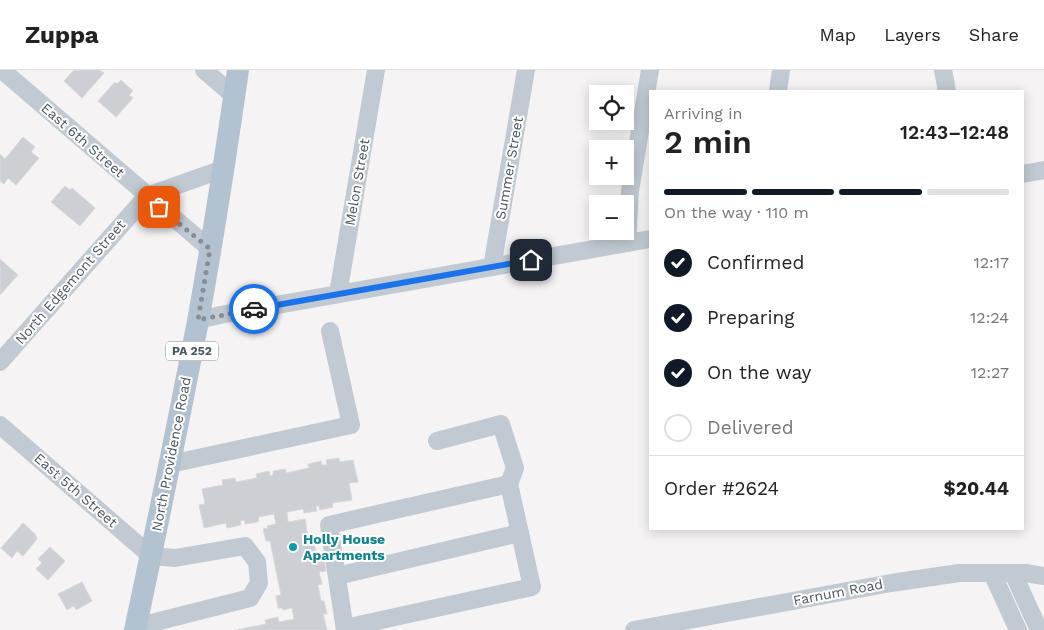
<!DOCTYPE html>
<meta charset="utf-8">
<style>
:root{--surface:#fff;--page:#f6f6f6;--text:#222;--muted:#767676;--line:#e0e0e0;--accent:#111827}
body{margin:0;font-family:"Work Sans",sans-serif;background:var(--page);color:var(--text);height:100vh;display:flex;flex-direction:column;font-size:19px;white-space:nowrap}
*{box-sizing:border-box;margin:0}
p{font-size:16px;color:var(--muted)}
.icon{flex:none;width:28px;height:28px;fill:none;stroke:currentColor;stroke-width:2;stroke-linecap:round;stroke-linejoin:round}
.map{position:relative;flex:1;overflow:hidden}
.side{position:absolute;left:649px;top:20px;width:375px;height:440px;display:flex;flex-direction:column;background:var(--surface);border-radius:0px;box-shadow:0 2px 12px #0003}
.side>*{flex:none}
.fabs{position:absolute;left:589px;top:15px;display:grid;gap:10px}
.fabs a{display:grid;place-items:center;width:45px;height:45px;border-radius:0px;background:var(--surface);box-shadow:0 2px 12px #0003;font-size:25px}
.pin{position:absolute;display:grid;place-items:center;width:42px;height:42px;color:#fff;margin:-21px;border-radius:10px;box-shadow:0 2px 8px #0006}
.courier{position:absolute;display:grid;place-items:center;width:50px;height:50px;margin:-25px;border:4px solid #1a73e8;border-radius:50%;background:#fff;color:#222;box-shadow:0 1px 6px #0007}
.headline em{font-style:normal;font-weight:600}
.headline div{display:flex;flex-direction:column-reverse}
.headline{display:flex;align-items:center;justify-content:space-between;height:85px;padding:0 15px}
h1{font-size:32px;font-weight:600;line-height:38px}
.bar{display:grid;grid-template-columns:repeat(4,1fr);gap:8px 5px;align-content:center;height:60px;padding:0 15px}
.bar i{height:6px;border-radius:4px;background:var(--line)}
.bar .selected{background:var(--accent)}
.bar p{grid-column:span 4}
.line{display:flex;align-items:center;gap:12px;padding:0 15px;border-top:1px solid var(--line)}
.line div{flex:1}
ol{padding:0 15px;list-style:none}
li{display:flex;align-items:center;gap:15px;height:55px}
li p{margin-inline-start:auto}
li .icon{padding:5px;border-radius:50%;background:var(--accent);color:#fff;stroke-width:4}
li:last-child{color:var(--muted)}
li i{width:28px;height:28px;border:2px solid var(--line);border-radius:50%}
header{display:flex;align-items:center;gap:30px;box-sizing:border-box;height:70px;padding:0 25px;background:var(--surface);border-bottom:1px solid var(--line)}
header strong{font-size:24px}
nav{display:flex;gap:28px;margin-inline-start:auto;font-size:18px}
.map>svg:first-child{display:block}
</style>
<header>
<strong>Zuppa</strong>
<nav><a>Map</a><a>Layers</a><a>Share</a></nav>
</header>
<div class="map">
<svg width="1044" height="560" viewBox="0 0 1044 560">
<rect width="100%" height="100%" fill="#f5f3f3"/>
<!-- building -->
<g fill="#cdcfd5" stroke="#d7d9de">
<path d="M74 0H100L104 3 82 28 64 11Z"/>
<path d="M121 10 133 21 129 25 133 28 116 47 98 31 115 12 117 14Z"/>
<path d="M23 67 35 77 31 82 39 88 16 115 8 108 4 114 0 111V84L5 89Z"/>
<path d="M65 116 70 120 72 118 95 138 80 156 51 132Z"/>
<path d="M0 189 18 205 0 225Z"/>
<path d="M339 388 340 392 353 390 358 412 349 413 352 430 332 433 333 437 320 440 319 436H316L317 441 304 443 303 439 287 442 288 452 305 449 309 473 314 472 316 484 323 482 326 501 319 502 322 514 318 515 321 531H324L327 544H323L327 560H236L266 554 265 550 278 547 279 552 294 549 292 538 283 540 282 538H278L276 526 281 525 270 471H266L263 459 268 458 267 456 276 454 274 444 259 447 258 452 245 454V450L240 451 241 455 227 458 226 453 204 458 199 435 205 434 202 419 223 415 222 410 235 408 236 412 257 408 256 404 269 401 270 406 273 405V401L286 399V403L309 398 308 394 321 391 322 395H327L326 390Z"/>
<path d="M23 453 35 464 37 469 23 486 17 481 12 488 1 478Z"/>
<path d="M50 477 65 491 48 510 36 499 42 493 38 489Z"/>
<path d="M82 512 92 531 76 540 74 536 67 540 58 524Z"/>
</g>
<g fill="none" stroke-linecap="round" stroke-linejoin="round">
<!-- minor -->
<g stroke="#c1cad2" stroke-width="18">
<path d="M2 0 210 179"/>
<path d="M204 0 234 26"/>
<path d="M943 0 947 21"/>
<path d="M778 21 781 0"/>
<path d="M1022 104 1044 100"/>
<path d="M627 173 630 121 650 0"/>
<path d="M492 197 526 0"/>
<path d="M338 224 376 0"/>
<path d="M198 250 220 245 650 169"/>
<path d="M0 292 147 126 223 99"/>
<path d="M0 355 151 486 175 488 245 476 257 492 259 513 250 528 136 557"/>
<path d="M437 371 501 354 515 398 509 414"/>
<path d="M170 394 351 355 330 261"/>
<path d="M992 503 1018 560"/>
<path d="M1013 503 1039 560"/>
<path d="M337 506 520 463"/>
<path d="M345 558 532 517 509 414 329 455 345 560"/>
<path d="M634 560 891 513 959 503H1026L1044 506"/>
</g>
<!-- major -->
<path stroke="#b3c2d1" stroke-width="22" d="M135 560C157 457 178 354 198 251 213 168 226 84 238 0"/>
</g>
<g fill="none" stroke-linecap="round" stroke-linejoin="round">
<!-- done -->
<path stroke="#868d94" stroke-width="5" stroke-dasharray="0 9" d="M159 137 210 179 198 250 254 239"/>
<!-- route -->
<path stroke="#1a73e8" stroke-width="6" d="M254 239 531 190"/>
</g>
<!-- markers -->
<circle fill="#0f9aa8" stroke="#fff" stroke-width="2" cx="293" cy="477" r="5"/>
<g text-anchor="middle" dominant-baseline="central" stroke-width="4" stroke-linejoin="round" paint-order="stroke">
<!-- shield labels -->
<rect fill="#fff" stroke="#808990" stroke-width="1" x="166" y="271.5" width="52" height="19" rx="4"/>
<g font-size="12" font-weight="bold" fill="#4a5661">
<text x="192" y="281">PA 252</text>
</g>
<!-- street labels -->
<g font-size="14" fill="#4a5661" stroke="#fff">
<text transform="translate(83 70) rotate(41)">East 6th Street</text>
<text transform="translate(509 98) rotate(-80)">Summer Street</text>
<text transform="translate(357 112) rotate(-80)">Melon Street</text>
<text transform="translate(70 212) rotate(-49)">North Edgemont Street</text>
<text transform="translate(171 384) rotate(-79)">North Providence Road</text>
<text transform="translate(76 420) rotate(41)">East 5th Street</text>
<text transform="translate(838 522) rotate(-11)">Farnum Road</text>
</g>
<!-- culture labels -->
<g font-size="14" font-weight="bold" fill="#0d838f" stroke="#fff" text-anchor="start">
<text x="303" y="469">Holly House<tspan x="303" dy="16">Apartments</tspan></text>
</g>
</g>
</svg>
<div class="fabs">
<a><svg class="icon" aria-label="locate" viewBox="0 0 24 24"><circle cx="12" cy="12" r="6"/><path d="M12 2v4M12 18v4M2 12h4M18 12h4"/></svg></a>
<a>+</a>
<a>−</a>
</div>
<div class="pin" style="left:159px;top:137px;background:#ea580c"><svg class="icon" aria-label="bag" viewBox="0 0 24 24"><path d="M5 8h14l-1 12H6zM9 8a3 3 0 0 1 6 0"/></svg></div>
<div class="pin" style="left:531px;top:190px;background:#1f2937"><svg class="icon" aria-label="home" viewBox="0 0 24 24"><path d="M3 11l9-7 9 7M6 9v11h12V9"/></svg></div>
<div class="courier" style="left:254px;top:239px"><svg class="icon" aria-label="car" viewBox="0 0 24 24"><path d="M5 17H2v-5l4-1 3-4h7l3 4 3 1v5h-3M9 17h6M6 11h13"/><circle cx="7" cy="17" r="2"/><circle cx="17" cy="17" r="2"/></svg></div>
<section class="side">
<div class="headline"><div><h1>2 min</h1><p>Arriving in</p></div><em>12:43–12:48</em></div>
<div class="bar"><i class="selected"></i><i class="selected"></i><i class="selected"></i><i></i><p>On the way · 110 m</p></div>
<ol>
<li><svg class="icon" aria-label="check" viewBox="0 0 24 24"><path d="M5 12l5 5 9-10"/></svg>Confirmed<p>12:17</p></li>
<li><svg class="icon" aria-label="check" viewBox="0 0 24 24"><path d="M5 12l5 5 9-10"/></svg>Preparing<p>12:24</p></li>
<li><svg class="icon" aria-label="check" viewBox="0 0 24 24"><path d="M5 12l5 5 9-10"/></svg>On the way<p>12:27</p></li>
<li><i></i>Delivered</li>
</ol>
<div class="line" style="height:65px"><div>Order #2624</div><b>$20.44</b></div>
</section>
</div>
